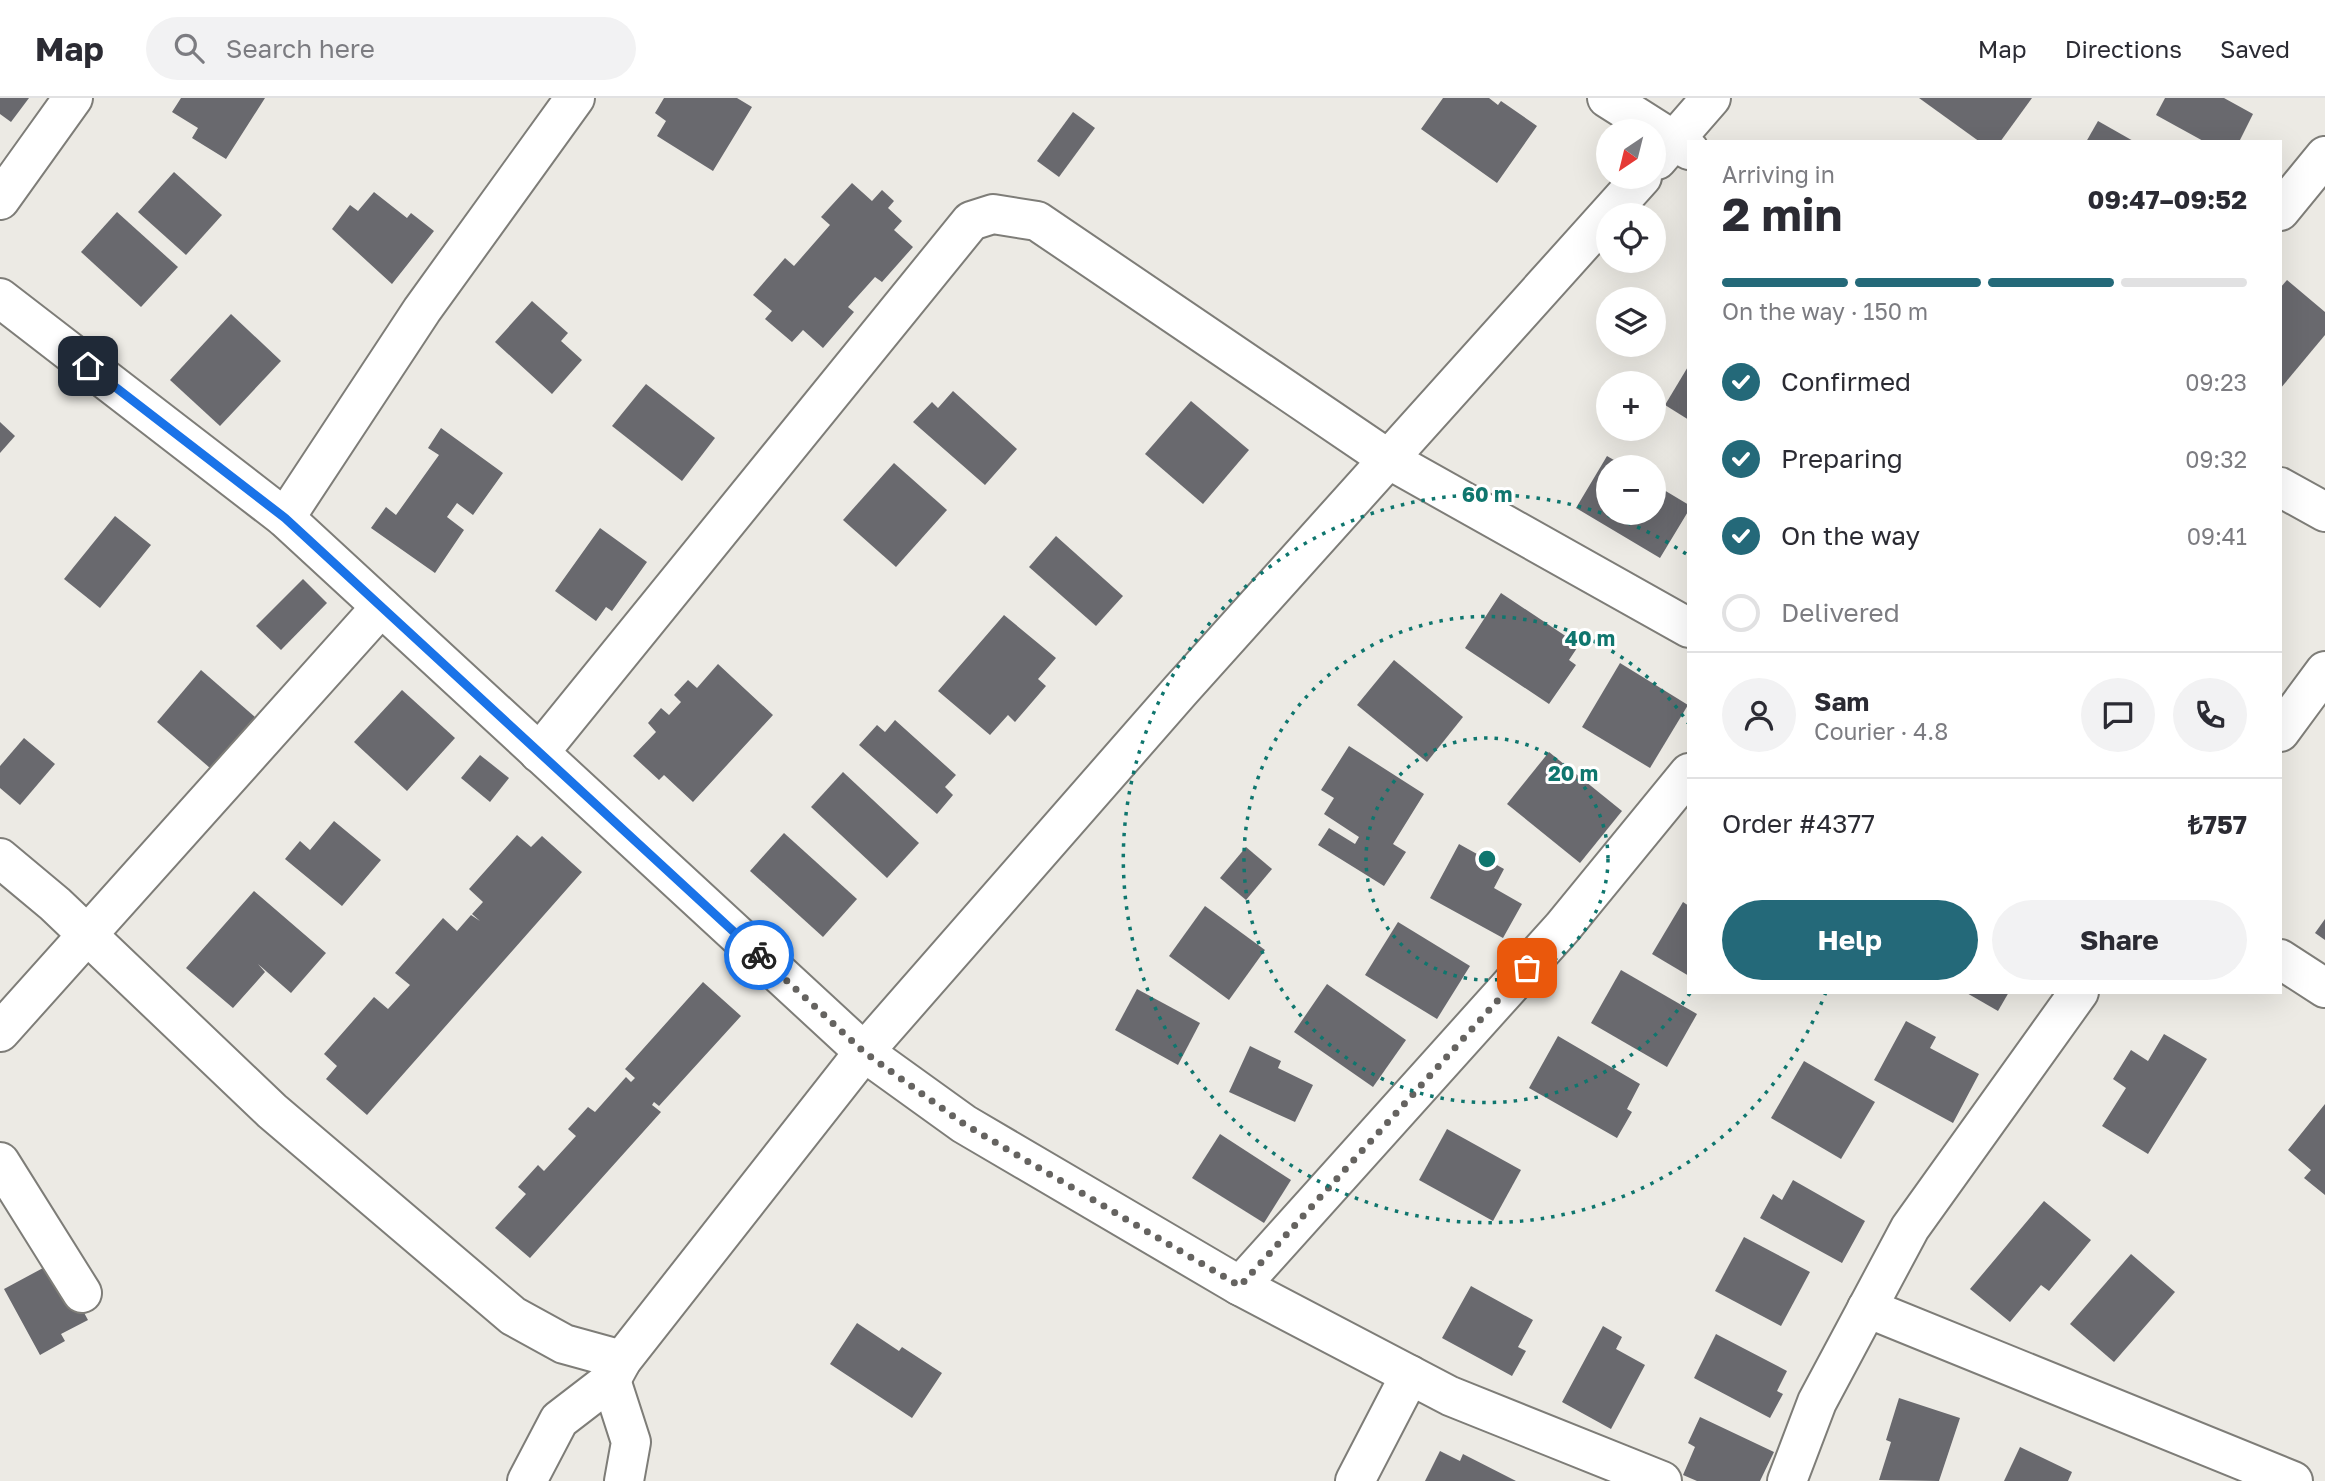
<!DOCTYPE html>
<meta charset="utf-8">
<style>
:root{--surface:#fff;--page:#f2f2f3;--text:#2b2b33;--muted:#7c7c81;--line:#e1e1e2;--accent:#246979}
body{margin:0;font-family:"Golos Text",sans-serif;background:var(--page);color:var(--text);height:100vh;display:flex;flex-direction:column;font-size:26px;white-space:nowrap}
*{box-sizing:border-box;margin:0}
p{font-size:23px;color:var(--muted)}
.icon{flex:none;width:38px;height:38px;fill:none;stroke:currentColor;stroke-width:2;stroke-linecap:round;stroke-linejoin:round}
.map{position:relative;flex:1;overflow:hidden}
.details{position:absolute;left:1687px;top:42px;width:595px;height:854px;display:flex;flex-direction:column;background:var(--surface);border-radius:0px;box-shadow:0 7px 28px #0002}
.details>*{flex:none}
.needle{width:46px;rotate:215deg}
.controls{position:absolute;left:1596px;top:21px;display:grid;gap:14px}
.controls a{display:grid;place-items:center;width:70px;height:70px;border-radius:50%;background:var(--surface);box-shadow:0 7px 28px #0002;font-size:35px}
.pin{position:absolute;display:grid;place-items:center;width:60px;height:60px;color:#fff;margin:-30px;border-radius:14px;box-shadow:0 4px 10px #0006}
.courier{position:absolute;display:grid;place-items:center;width:70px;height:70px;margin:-35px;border:5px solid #1a73e8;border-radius:50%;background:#fff;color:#222;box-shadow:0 2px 9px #0007}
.headline em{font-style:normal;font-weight:700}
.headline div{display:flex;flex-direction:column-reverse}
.headline{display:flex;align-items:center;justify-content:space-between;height:119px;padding:0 35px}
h1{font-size:46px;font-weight:700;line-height:52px}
.bar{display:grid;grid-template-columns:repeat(4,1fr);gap:10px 7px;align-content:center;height:84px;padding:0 35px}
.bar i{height:9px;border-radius:5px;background:var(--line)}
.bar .on{background:var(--accent)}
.bar p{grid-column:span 4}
.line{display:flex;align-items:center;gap:18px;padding:0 35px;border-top:2px solid var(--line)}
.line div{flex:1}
.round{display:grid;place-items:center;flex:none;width:74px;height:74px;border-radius:37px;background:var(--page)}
ol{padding:0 35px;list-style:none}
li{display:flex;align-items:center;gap:21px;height:77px}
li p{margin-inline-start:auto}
li .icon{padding:7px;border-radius:50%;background:var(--accent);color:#fff;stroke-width:4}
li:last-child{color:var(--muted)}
li i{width:38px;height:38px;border:4px solid var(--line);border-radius:50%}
.cta{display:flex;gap:14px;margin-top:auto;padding:14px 35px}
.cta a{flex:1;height:80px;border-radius:42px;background:var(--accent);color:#fff;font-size:28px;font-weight:700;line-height:80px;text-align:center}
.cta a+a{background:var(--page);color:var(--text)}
header{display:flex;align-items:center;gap:42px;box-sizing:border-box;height:98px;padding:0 35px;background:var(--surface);border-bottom:2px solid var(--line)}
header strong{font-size:33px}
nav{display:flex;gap:38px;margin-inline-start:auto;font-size:24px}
.search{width:490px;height:63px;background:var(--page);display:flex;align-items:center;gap:18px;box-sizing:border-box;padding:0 24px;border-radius:38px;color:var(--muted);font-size:26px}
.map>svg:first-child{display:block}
</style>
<header>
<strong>Map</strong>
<div class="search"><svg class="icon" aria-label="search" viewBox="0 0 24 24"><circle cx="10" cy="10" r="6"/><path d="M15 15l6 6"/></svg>Search here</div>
<nav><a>Map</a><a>Directions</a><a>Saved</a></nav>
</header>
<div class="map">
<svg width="2325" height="1383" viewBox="0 0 2325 1383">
<rect width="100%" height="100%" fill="#eceae4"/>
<!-- building -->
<g fill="#69696e">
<path d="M0 0H29L11 24 0 16Z"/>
<path d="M181 0H265L226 61 192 40 198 30 172 14Z"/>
<path d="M664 0H737L752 9 713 73 657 38 666 23 655 15Z"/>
<path d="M1443 0H1489L1498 7 1501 3 1537 28 1497 85 1421 31Z"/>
<path d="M1919 0H2032L2000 44H1980Z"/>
<path d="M2165 0H2224L2253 16 2239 44H2205L2156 17Z"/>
<path d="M1073 14 1095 30 1059 79 1037 63Z"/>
<path d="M2098 23 2135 44H2086Z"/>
<path d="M174 74 222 117 186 157 138 114Z"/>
<path d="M852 85 872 103 882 92 894 103 888 110 902 123 894 132 913 149 882 184 875 179 848 209 854 214 823 250 803 232 792 244 765 221 772 213 753 197 785 160 794 168 830 127 821 119Z"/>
<path d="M374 94 407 120 411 115 434 133 392 186 332 131 350 107 358 113Z"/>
<path d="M117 114 178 169 141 209 81 154Z"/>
<path d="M2287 182 2325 214V237L2280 291V190Z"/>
<path d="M532 203 568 235 561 243 582 262 552 296 495 244Z"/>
<path d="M231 216 281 263 220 328 170 282Z"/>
<path d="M1689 267V322L1665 307Z"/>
<path d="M646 286 715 340 682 383 612 328Z"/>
<path d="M953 293 1017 351 985 387 913 324 932 304 938 310Z"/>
<path d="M1191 303 1249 352 1203 406 1145 356Z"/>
<path d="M0 324 15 338 0 355Z"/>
<path d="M441 330 503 375 473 417 457 405 447 419 464 432 435 475 371 430 386 409 396 417 439 357 428 350Z"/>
<path d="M1607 358 1626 369H1608V415H1654V386L1689 407V412L1660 460 1576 410Z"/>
<path d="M894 365 947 412 896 469 843 422Z"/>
<path d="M115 418 151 447 100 510 64 481Z"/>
<path d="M600 430 647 464 612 513 606 509 596 523 555 493Z"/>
<path d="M1056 438 1123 498 1096 528 1029 469Z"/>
<path d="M303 481 327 505 281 552 256 528Z"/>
<path d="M1501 495 1579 547 1569 562 1576 567 1549 606 1465 550Z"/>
<path d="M1004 517 1056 560 1038 581 1046 588 1015 624 1008 617 990 637 938 593Z"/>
<path d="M1394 562 1463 619 1427 664 1357 607Z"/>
<path d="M1620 565 1688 607 1650 670 1582 629Z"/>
<path d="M718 566 773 617 693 704 664 677 659 682 633 658 656 634 648 625 661 610 669 617 681 604 674 597 688 582 697 590Z"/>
<path d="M201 572 255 619 210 670 157 624Z"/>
<path d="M402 592 455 640 407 693 354 644Z"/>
<path d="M895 622 956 677 945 689 953 697 937 716 859 647 877 627 885 634Z"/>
<path d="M24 640 55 666 20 707 0 690V668Z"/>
<path d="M1349 648 1424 696 1393 746 1406 754 1384 788 1318 747 1329 730 1355 746 1359 739 1324 716 1334 700 1321 692Z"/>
<path d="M1549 654 1622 713 1580 765 1507 706Z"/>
<path d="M480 657 509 680 490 704 461 680Z"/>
<path d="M843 674 919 745 887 780 811 709Z"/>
<path d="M334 723 381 762 342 808 285 761 300 743 310 752Z"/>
<path d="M784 735 857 801 823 839 750 773Z"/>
<path d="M517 737 531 749 542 738 582 774 367 1017 326 981 337 968 324 956 374 899 388 911 410 887 395 875 443 820 457 833 471 817 480 823 472 816 483 804 469 791Z"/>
<path d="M1459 746 1504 771 1494 790 1522 806 1503 840 1430 800Z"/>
<path d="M1246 749 1272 771 1246 802 1220 780Z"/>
<path d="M254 793 326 855 291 895 258 866 265 874 233 910 186 870Z"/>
<path d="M1683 804 1689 808V878L1652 856Z"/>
<path d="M1205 808 1265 852 1229 902 1169 858Z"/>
<path d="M2325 821V842L2315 835Z"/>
<path d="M1398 824 1470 868 1437 921 1365 877Z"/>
<path d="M1621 872 1697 916 1667 969 1591 925Z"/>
<path d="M703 884 741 918 659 1008 654 1004 652 1007 661 1014 530 1160 495 1130 526 1096 518 1089 538 1067 544 1073 576 1038 568 1031 588 1009 595 1014 626 979 631 984 635 980 625 971Z"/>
<path d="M1327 886 1406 942 1373 989 1294 934Z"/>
<path d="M1137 891 1200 925 1178 967 1115 932Z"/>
<path d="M1965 894H2009L1998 913Z"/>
<path d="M1906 923 1936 939 1930 950 1979 976 1953 1025 1874 982Z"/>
<path d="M2164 936 2207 961 2148 1056 2102 1028 2126 990 2113 981 2131 952 2148 963Z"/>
<path d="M1558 938 1640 986 1627 1011 1632 1014 1617 1040 1529 990Z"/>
<path d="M1250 948 1281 963 1278 970 1313 987 1295 1024 1229 994Z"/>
<path d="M1804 963 1875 1004 1841 1061 1771 1020Z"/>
<path d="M2325 1006V1097L2304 1080 2311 1072 2288 1052Z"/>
<path d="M1447 1031 1521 1072 1493 1123 1419 1082Z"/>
<path d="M1220 1036 1291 1082 1264 1125 1192 1080Z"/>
<path d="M1793 1082 1865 1123 1842 1165 1760 1120 1773 1096 1782 1102Z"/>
<path d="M2044 1103 2091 1142 2049 1193 2041 1187 2010 1224 1970 1191Z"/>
<path d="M1744 1139 1810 1174 1781 1228 1715 1193Z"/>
<path d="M2131 1156 2175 1194 2114 1264 2070 1226Z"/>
<path d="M56 1163 88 1222 61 1236 65 1243 40 1257 4 1191Z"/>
<path d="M1471 1188 1533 1222 1518 1249 1526 1253 1512 1278 1442 1240Z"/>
<path d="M857 1225 899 1253 902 1249 942 1275 912 1320 830 1266Z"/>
<path d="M1603 1228 1622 1239 1616 1251 1645 1267 1611 1331 1562 1304Z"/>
<path d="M1716 1236 1787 1273 1777 1293 1783 1296 1770 1320 1694 1280Z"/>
<path d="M1899 1300 1960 1320 1939 1383 1879 1382 1891 1344 1886 1342Z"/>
<path d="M1700 1319 1774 1354 1760 1383H1697L1683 1377 1695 1349 1688 1345Z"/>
<path d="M2020 1349 2072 1374 2068 1383H2004Z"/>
<path d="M1440 1353 1460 1363 1463 1356 1516 1383H1425Z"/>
</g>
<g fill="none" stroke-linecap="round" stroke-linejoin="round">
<defs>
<g id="minor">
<path d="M1607 0 1689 52"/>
<path d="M1657 62 1711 0"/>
<path d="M0 102 73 0"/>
<path d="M2280 113 2325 58"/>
<path d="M0 200 285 420 864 954 964 1026 1240 1188 1562 830 1689 675"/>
<path d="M2280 389 2325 414"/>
<path d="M285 420 422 212 575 0"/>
<path d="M2280 634 2325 573"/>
<path d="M539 655 971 123 993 116 1037 123 1388 361 1689 530"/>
<path d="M0 760 55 806 272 1013 513 1218 564 1246 622 1262"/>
<path d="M2280 861 2325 890"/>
<path d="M0 934 381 509"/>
<path d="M0 1064 82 1195"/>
<path d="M1240 1188 1450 1298 1662 1383"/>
<path d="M1867 1210 2293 1383"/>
<path d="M611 1282 631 1344 624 1383"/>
<path d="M527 1383 559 1322 611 1282 622 1262 864 954 1180 593 1642 79"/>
<path d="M1355 1383 1410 1277"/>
<path d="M1787 1383 1817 1304 1910 1130 2079 894"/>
</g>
</defs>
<!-- minor casing -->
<use href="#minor" stroke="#7e7d78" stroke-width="42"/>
<!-- minor -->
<use href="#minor" stroke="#fff" stroke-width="38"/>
</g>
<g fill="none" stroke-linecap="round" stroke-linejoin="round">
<!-- done -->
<path stroke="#656360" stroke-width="7" stroke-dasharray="0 12.6" d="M759 857 864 954 964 1026 1240 1188 1527 870"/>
<!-- route -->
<path stroke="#1a73e8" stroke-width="9" d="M88 268 285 420 759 857"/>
</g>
<!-- distance rings -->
<g fill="none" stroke="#0f766e" stroke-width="3.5" stroke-dasharray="3.5 7">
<circle cx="1487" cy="761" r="121"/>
<path d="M1690 895A243 243 0 1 1 1688 625"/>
<path d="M1826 894A364 364 0 1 1 1688 457"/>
</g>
<circle cx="1487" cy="761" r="10" fill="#0f766e" stroke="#fff" stroke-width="3.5"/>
<g font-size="21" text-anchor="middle" font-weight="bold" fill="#0f766e" stroke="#fff" stroke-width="6" stroke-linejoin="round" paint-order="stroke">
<text x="1487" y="404">60 m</text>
<text x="1590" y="548">40 m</text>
<text x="1573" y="683">20 m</text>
</g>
</svg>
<div class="controls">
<a><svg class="needle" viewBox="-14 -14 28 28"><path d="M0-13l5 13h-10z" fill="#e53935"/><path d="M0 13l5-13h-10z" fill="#7c7c81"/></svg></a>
<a><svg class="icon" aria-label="locate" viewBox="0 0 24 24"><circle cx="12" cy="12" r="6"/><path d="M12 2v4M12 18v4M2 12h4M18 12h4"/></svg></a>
<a><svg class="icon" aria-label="layers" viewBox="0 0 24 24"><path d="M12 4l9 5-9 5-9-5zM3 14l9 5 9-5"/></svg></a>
<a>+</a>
<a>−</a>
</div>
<div class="pin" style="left:1527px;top:870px;background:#ea580c"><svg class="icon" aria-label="bag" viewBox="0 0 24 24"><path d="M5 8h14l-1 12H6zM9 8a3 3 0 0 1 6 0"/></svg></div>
<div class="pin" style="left:88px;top:268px;background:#1f2937"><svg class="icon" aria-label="home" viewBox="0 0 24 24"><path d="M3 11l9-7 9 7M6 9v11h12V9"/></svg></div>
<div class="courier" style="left:759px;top:857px"><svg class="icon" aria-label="bike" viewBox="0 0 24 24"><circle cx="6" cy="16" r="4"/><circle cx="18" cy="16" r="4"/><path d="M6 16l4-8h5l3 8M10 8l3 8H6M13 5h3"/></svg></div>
<section class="details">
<div class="headline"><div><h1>2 min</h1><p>Arriving in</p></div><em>09:47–09:52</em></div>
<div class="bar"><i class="on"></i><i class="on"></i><i class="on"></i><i></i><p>On the way · 150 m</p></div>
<ol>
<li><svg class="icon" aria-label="check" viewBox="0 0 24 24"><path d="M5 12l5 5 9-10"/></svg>Confirmed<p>09:23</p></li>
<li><svg class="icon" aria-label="check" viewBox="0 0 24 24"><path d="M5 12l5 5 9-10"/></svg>Preparing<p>09:32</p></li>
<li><svg class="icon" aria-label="check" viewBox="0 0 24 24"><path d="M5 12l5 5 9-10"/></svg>On the way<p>09:41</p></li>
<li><i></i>Delivered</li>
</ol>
<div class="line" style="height:126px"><a class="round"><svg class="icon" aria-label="person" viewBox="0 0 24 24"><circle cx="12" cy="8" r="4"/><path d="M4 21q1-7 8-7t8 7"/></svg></a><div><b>Sam</b><p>Courier · 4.8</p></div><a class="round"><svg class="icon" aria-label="chat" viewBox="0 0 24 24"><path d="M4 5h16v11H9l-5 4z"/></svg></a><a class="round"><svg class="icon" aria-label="phone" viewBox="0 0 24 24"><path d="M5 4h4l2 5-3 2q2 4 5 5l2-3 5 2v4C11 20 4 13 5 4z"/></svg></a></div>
<div class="line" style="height:91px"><div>Order #4377</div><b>₺757</b></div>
<div class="cta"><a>Help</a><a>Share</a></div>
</section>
</div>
